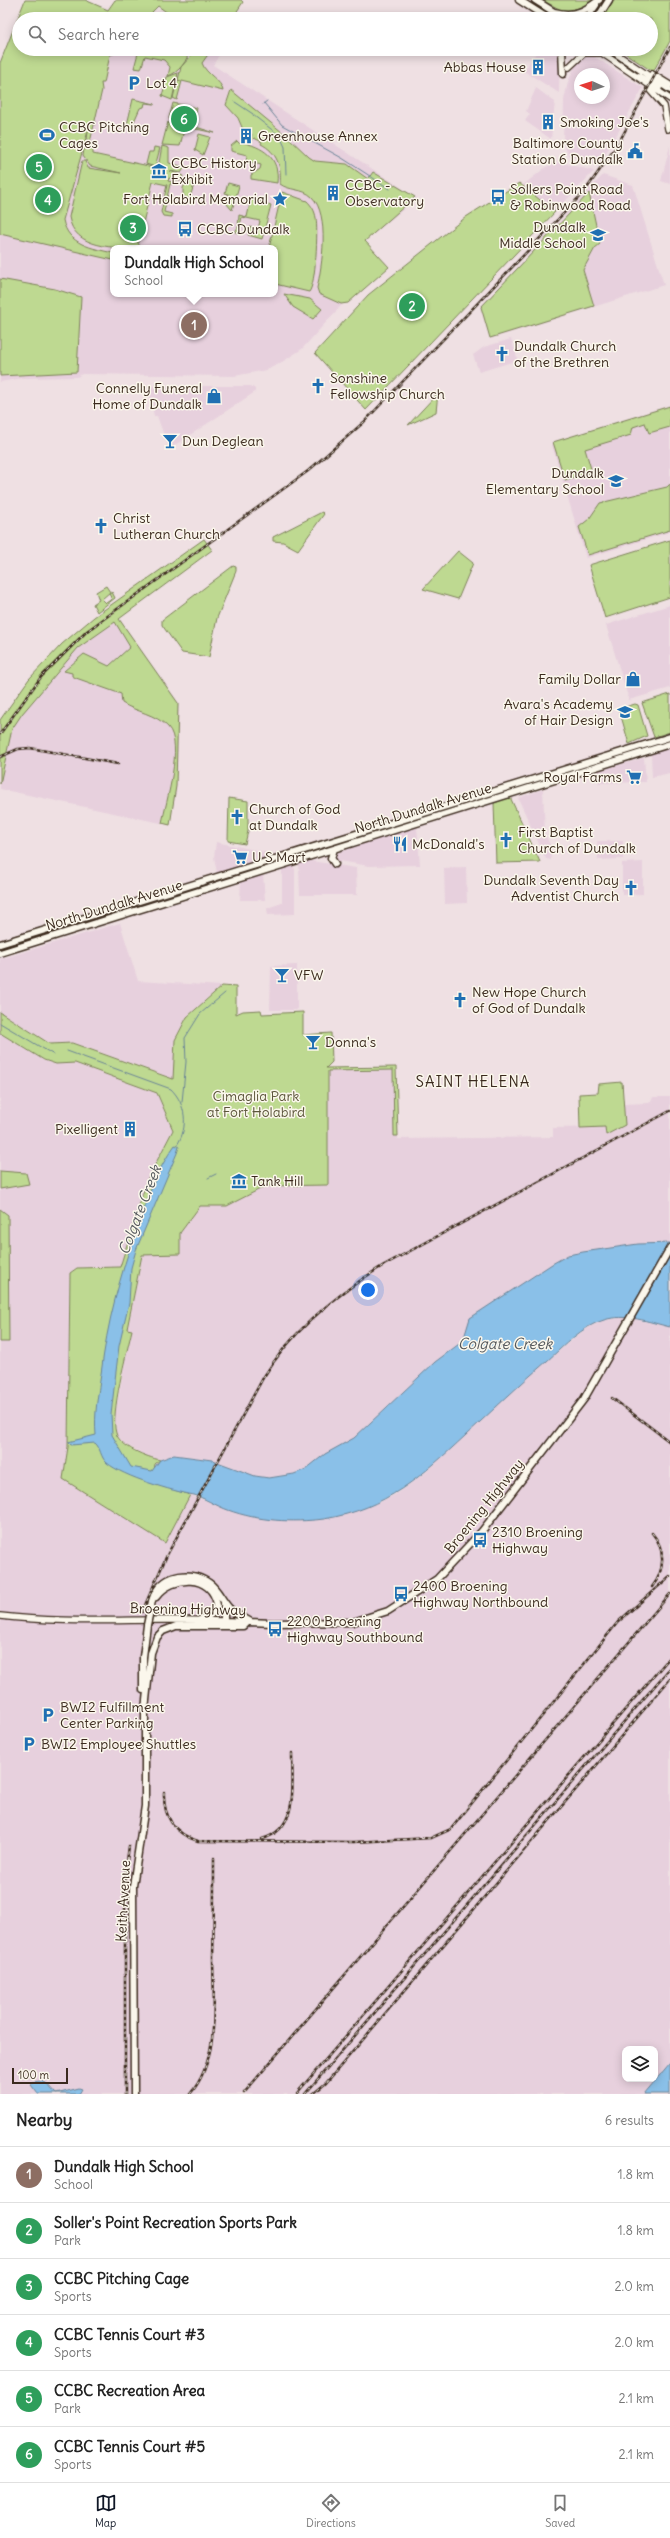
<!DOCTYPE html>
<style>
body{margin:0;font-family:Delius,sans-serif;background:#f6f6f6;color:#222}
.controls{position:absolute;right:12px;bottom:12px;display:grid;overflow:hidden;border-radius:8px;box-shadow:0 2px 10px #0003}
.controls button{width:36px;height:36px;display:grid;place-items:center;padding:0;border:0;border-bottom:1px solid #e0e0e0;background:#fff;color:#222;font:20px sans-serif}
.compass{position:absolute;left:574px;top:68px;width:36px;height:36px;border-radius:50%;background:#fff;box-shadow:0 2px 10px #0003;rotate:273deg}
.scale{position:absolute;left:12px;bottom:10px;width:56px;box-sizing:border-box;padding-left:4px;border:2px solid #3b2a1e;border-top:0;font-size:11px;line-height:14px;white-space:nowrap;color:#3b2a1e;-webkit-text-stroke:3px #fbf7ec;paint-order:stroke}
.you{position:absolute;left:368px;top:1290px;width:14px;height:14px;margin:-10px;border:3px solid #fff;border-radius:50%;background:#1a73e8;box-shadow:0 0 0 6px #1a73e833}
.badge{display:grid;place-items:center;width:26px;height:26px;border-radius:50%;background:#111827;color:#fff;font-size:13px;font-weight:700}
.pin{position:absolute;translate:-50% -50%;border:2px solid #fff;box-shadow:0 1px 4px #0006}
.popup{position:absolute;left:110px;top:245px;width:168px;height:52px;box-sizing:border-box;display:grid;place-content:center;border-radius:8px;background:#fff;filter:drop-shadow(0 1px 3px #0005);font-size:13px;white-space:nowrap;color:#767676}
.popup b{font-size:15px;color:#222}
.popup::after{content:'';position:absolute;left:50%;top:100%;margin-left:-8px;border:8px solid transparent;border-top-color:#fff}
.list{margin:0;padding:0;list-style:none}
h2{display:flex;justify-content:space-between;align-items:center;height:52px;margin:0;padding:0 16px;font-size:17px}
h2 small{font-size:13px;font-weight:400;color:#767676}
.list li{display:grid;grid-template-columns:26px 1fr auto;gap:12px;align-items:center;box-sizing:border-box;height:56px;padding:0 16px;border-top:1px solid #e0e0e0}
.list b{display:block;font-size:15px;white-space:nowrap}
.list p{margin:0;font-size:13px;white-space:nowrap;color:#767676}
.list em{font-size:13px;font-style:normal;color:#767676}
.icon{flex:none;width:22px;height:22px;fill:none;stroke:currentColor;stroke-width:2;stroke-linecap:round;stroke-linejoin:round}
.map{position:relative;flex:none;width:670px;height:2094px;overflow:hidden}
.search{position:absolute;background:#fff;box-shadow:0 2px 10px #0003;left:12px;right:12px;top:12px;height:44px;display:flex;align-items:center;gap:10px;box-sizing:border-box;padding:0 14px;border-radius:22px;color:#767676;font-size:15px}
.sheet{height:388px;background:#fff}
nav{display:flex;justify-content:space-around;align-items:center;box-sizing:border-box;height:56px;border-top:1px solid #e0e0e0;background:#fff;font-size:11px;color:#767676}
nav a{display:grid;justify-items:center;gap:2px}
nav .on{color:#111827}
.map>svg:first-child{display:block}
.built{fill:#e7d0dd;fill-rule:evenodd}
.green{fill:#bed991;stroke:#7c8258}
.water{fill:#8ac0e8;stroke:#6a8497}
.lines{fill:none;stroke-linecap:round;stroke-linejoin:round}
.stream{stroke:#6a8497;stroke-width:1}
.secondary-casing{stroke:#3b2a1e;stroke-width:8}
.primary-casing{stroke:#3b2a1e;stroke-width:9}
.secondary{stroke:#fbf7ec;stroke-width:5.5}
.primary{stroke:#fbf7ec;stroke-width:6}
.rail-casing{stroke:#3b2a1e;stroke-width:2.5}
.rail{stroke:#fbf7ec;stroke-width:1;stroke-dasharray:3;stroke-linecap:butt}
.primary-bridge-casing{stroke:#3b2a1e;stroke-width:9;stroke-linecap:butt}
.primary-bridge{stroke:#fbf7ec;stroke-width:6}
.labels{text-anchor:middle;stroke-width:3;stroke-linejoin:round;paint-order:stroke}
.poi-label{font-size:14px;fill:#3b2a1e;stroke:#fbf7ec;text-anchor:start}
.street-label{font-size:14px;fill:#3b2a1e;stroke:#fbf7ec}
.park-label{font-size:14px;fill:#5c563b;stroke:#fbf7ec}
.neighbourhood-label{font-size:15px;letter-spacing:1px;fill:#3b2a1e;stroke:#fbf7ec}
.water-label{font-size:15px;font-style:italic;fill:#53575b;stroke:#fbf7ec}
</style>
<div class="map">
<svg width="670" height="2094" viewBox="0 0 670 2094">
<rect width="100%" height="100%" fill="#efe0e3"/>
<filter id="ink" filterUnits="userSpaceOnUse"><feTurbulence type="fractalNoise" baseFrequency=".025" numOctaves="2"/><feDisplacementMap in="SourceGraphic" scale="8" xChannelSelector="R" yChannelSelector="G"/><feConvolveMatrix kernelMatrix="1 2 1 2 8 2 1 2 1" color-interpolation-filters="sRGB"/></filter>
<g filter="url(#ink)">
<path class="built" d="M19,49H223L213,65L417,198L365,241L387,264L348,298L302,349L279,364L266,370L234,376L82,374L77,377L23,378L0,382V84ZM113,248H275V294H113Z
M536,49H560L559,93L524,71L538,50Z
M590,54L643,88L599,166L568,155L563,142L564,100L568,82L578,59ZM580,74H604V98H580Z
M536,88L555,102L551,139L525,121L530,114L526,111Z
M670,146V184L661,181Z
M559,162L594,171L555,212L522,186L546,167Z
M603,175L633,185L664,285L490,339L480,307Z
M511,339L518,360L479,372L473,355L484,347Z
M148,386H251L255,389V392L169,449L157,416H154Z
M670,405V532L586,558L551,442Z
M670,605V688L629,700L606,625Z
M117,615L179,703L177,787L170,825L0,789V743L20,712L66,656Z
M670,748V773L652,777L651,754Z
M644,758L646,782L599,783L598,771Z
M543,789L545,834L550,845L551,860L546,859L518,798Z
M417,827L420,865L369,866L334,860V854L336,853Z
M597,841H623V859L598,860Z
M216,842L265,852L267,857L217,873L214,857Z
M305,860L356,868L357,895H300L299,867L300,863Z
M643,862V894L622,895V863Z
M293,866L295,869V914L268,915L267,908L282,903V869Z
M466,867L467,903L445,904L444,868Z
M263,874L265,900H240L241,881Z
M120,923L138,981L222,986L187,1017L175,1040L174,1079L72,1043L50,1044L0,1012V959Z
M297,965V1010H270L271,966Z
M0,1033L44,1060L75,1063L157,1093L173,1130L147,1180L120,1267L77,1268L70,1273L68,1447L63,1478L165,1543L190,1495L249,1516L290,1521L324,1519L378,1503L396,1494L426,1472L534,1372L584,1330L603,1320L626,1317L670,1327V2063L644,2094H0ZM625,2049H655V2079H625Z
M396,1067L398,1139L553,1137V1128L606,1127V1135L624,1108L623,1104L648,1103L651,1102L653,1097H670V1243L638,1244L612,1249L504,1298L478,1313L463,1341L435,1362L354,1438L306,1469L294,1474L269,1478L254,1476L212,1460L174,1455L159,1460L150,1458L123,1443L116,1434L115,1414L131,1330L127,1329L142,1255L180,1233L200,1206H227L266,1186L328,1185L325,1068Z"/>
<path class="green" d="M25,0H85L108,10L115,0H241L243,2L232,19H176L158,6L152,12L157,19H19V49H118L116,53L110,55L104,83H101L102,90L91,138L90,141L87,140L88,131L63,220C68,245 92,248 113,253V260L0,234V63Z
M542,0H593L587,8L567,13Z
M613,0H670V41L653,72L619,49H651V19H601Z
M122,49H189C189,60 178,73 168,76L170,67L164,60L145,56L141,69L134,68L138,53Z
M191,49H212L202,63C206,75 222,80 223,91L182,81L177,100L173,98L177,81H181L178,80L181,67L190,57Z
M178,73L172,100L162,96L167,77Z
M231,90L288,137L309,157L315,161L347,164L368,179L373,172L415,197L365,241L389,267L348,303L341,304L319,294L317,288C322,266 330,215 312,197C303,188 289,191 280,184C282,167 277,152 261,144L262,142L254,138L251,141L252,134L244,132L238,118L226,105Z
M133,99L155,104L145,103L144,107L140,108L132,126L127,125Z
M173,103L197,108L193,126L215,133L172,124L169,118Z
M168,122L171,127L184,130L180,146L162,145Z
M199,134L210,137L203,155L195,150Z
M237,141L240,144L241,142C263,147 280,157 277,183L251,179V175L260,169L261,165L246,161L247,155L231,151V146Z
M162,146L169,148V163L185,167L181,173L170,171L183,176L180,181L169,178L168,181L181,184H170L164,212L172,214V217L163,216L161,212L167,185L153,182L138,243L141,248C115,248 74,249 69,217L82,161H85L88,168L121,173L90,166L83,156L84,149H93V154L158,168Z
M154,147L160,148L155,167L146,164L149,152H153Z
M188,179H196L189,200L183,195V188Z
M228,183L239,186L232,210L226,203L230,195L225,193Z
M519,183L555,212L366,410L315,353L368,295L466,217Z
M282,192L307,201C312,206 315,211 316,218C318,230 316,284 309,292L275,284V248H269Z
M589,193L600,244L595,248L583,270L594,306L490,338L481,307Z
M251,199L271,205L262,239L248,235L250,227L258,229L260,221L242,217L238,233L235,232L238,227L239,215L247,217Z
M0,279L55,289L81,297L77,372L0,376Z
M284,294L310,299L322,309L313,319L293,307Z
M438,393L436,412L408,425Z
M670,406V427L649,433L645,423L633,427L631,435L585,449L592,472L565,480L553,442Z
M670,484V530L588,555L579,527L589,519L600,503L667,487Z
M322,512L324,514L298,550L283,542L273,541V537Z
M204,539L212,550L119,619L178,703L176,786L170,825L162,823C166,802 184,744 168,727C156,714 136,712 122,703L121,694L76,678L72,676V673L64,671L84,654L109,666L130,647L115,622L78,648L22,714L12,729L0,784V720L29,679L62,644L94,617Z
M670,540V597L605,618L589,565Z
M458,551L473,563L458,599L423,589Z
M233,566L236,567V571L217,618L209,657L182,653L162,625V620Z
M106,586L110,592L102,599L106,603L112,599L109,594L112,592L115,598L97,612L93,604L99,600L96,592Z
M670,694V732L654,737L642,703Z
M635,704L638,705L647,736L629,744L619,709Z
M510,797L540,862L496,863L494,803Z
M229,798L248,801V831L245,844L228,841Z
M222,986L236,987V1014L243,1011L261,1010L262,1014L303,1012V1035L331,1033L332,1062L326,1068L396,1067L398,1136H394L393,1070L328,1071V1185L266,1186L227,1206H200L180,1233V1254L142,1255L127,1329L132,1330C127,1352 110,1414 116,1433C120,1447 147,1457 160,1460L155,1464L152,1483L190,1495L165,1543L63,1479L68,1447L70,1273L77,1268L120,1267L147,1180L173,1130L157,1093L75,1063L56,1064L44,1060L0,1033V1012L50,1044L72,1043L173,1079L175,1040L187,1017Z
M622,1082L625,1125L606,1135L605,1127L580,1128L579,1094L598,1093L599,1084Z
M0,1171L26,1173L29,1184L0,1189Z
M0,1209L8,1215L9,1342H0Z"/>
<path class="water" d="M175,1145L179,1147L177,1153L136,1250L131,1268L129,1303L119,1346L111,1414L112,1435L131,1467L152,1471L160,1460L174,1455L212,1460L255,1476L269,1478L294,1474L306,1469L325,1454L354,1438L435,1362L463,1341L470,1318L552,1264L568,1255L583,1252L638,1244L670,1243V1327C649,1322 626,1313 604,1320C582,1326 564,1346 547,1361C519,1385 493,1410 466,1435C422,1476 386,1509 324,1519C292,1523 258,1521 228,1510C219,1507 200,1496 194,1495C172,1491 124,1477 107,1463C100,1457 101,1448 95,1443L71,1445L68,1442L96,1435C94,1414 98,1395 101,1374C107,1323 120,1276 137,1227C147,1199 157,1169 175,1145Z
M670,2063V2094H644Z
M41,2081L46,2083L56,2094L79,2088L82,2089L79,2094H38L31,2085L32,2082Z"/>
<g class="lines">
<path class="stream" d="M235,102L253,114
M264,103L282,125L342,158L390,189
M263,104L267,101
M253,115L280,136L285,147L286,174
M0,1023L54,1055
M67,1051L171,1089C186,1104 189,1127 177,1145
M182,1102L186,1062L185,1038L200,1014L225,993
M208,1178L216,1174"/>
<g class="secondary-casing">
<path id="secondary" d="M596,49L670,99
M609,49L670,90
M569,67L584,53H601
M652,74L670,85
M639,76L659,88
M649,89L664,106L668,129
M0,1616C74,1625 149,1617 224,1621"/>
</g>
<g class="primary-casing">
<path id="primary" d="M519,0L549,19
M535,0L565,19
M554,12C573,17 584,12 599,0
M586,19L596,5
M597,19L609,0
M562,49L563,74
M334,849L331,858L335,864
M0,944L670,737
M0,953L670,744
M156,1597C172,1575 212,1573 217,1605L213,1613L200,1620
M224,1603V1621L273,1623L353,1622L388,1611L437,1579L482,1531L584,1399L670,1248
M151,1606C155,1577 186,1567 209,1583C218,1589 222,1601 230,1609C236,1615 245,1618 251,1622
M143,1690V1657L147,1625
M134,2094L133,1886L145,1806V1710L151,1653L157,1637L163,1631L176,1626H243L246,1623"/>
</g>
<use href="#secondary" class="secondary"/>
<use href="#primary" class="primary"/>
<g class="rail-casing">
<path id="rail" d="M0,734L41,677L87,631L308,471L364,422L585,191L618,144L670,47
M0,757L18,749L30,748L118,764
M612,1398L670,1442
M652,1533C666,1549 665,1571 652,1587
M142,1612L167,1555L263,1378C292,1330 337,1294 384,1265L670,1111
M164,1792C163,1816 174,1834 198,1841L354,1842L431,1838L451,1829L618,1622L670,1576
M262,1839C300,1829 292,1783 292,1753
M244,2093L670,1594
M297,2093L670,1657
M125,2094V1876L129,1846
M190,2094C221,2058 213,2000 213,1956C214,1923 214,1891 214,1858
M305,2094L670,1668
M313,2094L326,2083L670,1679"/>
</g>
<use href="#rail" class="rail"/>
<g class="primary-bridge-casing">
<path id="primary-bridge" d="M147,1625L151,1606"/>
</g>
<use href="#primary-bridge" class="primary-bridge"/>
</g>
</g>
<defs>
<g id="building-bare" transform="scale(1.2)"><path d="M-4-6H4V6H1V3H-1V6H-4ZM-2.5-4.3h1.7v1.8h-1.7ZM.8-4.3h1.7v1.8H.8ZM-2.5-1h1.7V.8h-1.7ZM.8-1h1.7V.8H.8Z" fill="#1f6fb2" stroke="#fbf7ec" stroke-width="2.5" paint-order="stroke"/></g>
<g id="parking-bare" transform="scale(1.2)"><path d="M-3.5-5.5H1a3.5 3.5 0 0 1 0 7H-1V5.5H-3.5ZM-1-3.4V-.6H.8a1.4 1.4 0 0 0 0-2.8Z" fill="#1f6fb2" stroke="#fbf7ec" stroke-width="2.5" paint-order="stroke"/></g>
<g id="stadium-bare" transform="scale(1.2)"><path d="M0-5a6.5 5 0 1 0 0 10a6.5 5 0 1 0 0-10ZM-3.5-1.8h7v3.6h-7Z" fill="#1f6fb2" stroke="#fbf7ec" stroke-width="2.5" paint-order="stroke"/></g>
<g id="civic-bare" transform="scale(1.2)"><path d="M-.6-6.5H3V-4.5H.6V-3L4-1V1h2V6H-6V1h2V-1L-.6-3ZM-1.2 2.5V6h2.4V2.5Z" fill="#1f6fb2" stroke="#fbf7ec" stroke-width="2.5" paint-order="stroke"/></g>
<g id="museum-bare" transform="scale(1.2)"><path d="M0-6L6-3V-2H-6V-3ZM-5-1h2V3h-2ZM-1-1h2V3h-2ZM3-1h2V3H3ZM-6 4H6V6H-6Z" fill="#1f6fb2" stroke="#fbf7ec" stroke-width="2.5" paint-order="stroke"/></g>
<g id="bus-bare" transform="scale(1.2)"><path d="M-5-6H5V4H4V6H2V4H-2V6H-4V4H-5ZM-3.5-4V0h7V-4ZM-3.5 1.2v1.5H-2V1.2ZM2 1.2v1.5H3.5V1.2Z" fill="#1f6fb2" stroke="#fbf7ec" stroke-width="2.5" paint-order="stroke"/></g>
<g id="sight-bare" transform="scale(1.2)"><path d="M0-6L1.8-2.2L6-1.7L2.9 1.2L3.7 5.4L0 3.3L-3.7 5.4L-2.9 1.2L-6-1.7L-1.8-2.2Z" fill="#1f6fb2" stroke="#fbf7ec" stroke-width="2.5" paint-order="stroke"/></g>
<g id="school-bare" transform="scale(1.2)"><path d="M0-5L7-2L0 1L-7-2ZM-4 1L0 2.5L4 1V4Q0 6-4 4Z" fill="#1f6fb2" stroke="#fbf7ec" stroke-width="2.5" paint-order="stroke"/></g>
<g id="church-bare" transform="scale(1.2)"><path d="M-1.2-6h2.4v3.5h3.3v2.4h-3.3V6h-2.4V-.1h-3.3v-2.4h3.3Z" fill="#1f6fb2" stroke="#fbf7ec" stroke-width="2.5" paint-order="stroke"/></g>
<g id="shop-bare" transform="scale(1.2)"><path d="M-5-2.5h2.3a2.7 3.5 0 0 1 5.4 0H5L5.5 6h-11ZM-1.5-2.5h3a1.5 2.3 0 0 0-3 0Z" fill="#1f6fb2" stroke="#fbf7ec" stroke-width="2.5" paint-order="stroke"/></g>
<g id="bar-bare" transform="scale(1.2)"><path d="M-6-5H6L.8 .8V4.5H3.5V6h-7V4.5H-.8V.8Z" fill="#1f6fb2" stroke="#fbf7ec" stroke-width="2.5" paint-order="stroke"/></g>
<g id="supermarket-bare" transform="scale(1.2)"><path d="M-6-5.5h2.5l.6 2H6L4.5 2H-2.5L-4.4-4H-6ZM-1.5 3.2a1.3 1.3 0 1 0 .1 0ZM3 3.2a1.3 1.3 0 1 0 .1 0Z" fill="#1f6fb2" stroke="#fbf7ec" stroke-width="2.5" paint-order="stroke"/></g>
<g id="restaurant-bare" transform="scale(1.2)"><path d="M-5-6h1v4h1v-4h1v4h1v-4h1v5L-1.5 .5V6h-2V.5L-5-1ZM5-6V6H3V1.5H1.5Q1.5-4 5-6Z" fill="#1f6fb2" stroke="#fbf7ec" stroke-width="2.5" paint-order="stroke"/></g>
</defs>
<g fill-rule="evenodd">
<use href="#building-bare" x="538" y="67"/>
<use href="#parking-bare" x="134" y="83"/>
<use href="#building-bare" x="548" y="122"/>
<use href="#stadium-bare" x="47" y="135"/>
<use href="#building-bare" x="246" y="136"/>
<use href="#civic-bare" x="635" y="151"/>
<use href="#museum-bare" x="159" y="171"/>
<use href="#building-bare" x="333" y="193"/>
<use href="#bus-bare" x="498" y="197"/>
<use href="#sight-bare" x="280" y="199"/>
<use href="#bus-bare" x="185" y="229"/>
<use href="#school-bare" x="598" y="235"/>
<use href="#church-bare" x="502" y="354"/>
<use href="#church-bare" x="318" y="386"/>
<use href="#shop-bare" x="214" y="396"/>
<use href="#bar-bare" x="170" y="441"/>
<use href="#school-bare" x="616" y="481"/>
<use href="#church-bare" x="101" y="526"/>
<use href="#shop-bare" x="633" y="679"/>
<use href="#school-bare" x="625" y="712"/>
<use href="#supermarket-bare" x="634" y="777"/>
<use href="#church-bare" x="237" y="817"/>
<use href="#church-bare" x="506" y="840"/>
<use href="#restaurant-bare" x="400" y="844"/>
<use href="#supermarket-bare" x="240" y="857"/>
<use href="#church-bare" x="631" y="888"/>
<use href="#bar-bare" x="282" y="975"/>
<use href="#church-bare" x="460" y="1000"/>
<use href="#bar-bare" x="313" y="1042"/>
<use href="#building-bare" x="130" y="1129"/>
<use href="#museum-bare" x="239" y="1181"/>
<use href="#bus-bare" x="480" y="1540"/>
<use href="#bus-bare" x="401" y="1594"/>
<use href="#bus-bare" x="275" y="1629"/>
<use href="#parking-bare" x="48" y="1715"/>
<use href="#parking-bare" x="29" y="1744"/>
</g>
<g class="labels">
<g class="poi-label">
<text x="526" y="72" text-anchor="end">Abbas House</text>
<text x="146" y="88">Lot 4</text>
<text x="560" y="127">Smoking Joe's</text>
<text x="59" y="132">CCBC Pitching<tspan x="59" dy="16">Cages</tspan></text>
<text x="258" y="141">Greenhouse Annex</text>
<text x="623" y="148" text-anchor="end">Baltimore County<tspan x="623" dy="16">Station 6 Dundalk</tspan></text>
<text x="171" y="168">CCBC History<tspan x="171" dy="16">Exhibit</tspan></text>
<text x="345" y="190">CCBC -<tspan x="345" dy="16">Observatory</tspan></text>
<text x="510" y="194">Sollers Point Road<tspan x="510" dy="16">&amp; Robinwood Road</tspan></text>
<text x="268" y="204" text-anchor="end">Fort Holabird Memorial</text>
<text x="586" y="232" text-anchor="end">Dundalk<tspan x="586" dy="16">Middle School</tspan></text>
<text x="197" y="234">CCBC Dundalk</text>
<text x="514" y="351">Dundalk Church<tspan x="514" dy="16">of the Brethren</tspan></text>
<text x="330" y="383">Sonshine<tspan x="330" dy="16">Fellowship Church</tspan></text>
<text x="202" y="393" text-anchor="end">Connelly Funeral<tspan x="202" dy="16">Home of Dundalk</tspan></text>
<text x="182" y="446">Dun Deglean</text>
<text x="604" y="478" text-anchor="end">Dundalk<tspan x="604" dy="16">Elementary School</tspan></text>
<text x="113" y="523">Christ<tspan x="113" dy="16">Lutheran Church</tspan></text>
<text x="621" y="684" text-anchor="end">Family Dollar</text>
<text x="613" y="709" text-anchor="end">Avara's Academy<tspan x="613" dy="16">of Hair Design</tspan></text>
<text x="622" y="782" text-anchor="end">Royal Farms</text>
<text x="249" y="814">Church of God<tspan x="249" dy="16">at Dundalk</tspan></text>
<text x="518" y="837">First Baptist<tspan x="518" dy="16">Church of Dundalk</tspan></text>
<text x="412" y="849">McDonald's</text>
<text x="252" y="862">U S Mart</text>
<text x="619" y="885" text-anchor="end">Dundalk Seventh Day<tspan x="619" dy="16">Adventist Church</tspan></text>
<text x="294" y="980">VFW</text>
<text x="472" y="997">New Hope Church<tspan x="472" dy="16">of God of Dundalk</tspan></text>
<text x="325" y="1047">Donna's</text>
<text x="118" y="1134" text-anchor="end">Pixelligent</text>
<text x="251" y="1186">Tank Hill</text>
<text x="492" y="1537">2310 Broening<tspan x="492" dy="16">Highway</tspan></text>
<text x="413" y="1591">2400 Broening<tspan x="413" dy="16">Highway Northbound</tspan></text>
<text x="287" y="1626">2200 Broening<tspan x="287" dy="16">Highway Southbound</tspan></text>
<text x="60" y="1712">BWI2 Fulfillment<tspan x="60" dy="16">Center Parking</tspan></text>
<text x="41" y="1749">BWI2 Employee Shuttles</text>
</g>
<g class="street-label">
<text transform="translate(423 808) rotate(-17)" y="5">North Dundalk Avenue</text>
<text transform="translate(114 905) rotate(-17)" y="5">North Dundalk Avenue</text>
<text transform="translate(484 1506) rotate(-51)" y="5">Broening Highway</text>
<text transform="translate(188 1609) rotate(1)" y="5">Broening Highway</text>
<text transform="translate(123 1901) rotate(-87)" y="5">Keith Avenue</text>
</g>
<g class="park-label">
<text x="256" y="1101">Cimaglia Park<tspan x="256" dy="16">at Fort Holabird</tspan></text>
</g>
<g class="neighbourhood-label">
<text x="473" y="1087">SAINT HELENA</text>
</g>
<g class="water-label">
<text transform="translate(140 1210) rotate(-69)" y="5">Colgate Creek</text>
<text x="505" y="1349">Colgate Creek</text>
</g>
</g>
</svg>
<div class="controls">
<button><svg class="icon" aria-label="layers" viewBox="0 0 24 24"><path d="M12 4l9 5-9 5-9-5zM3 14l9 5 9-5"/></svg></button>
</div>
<svg class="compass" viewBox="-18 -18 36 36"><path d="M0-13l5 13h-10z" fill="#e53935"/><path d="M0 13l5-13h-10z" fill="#767676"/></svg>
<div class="scale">100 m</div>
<div class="you"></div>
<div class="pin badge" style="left:194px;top:325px;background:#8d6e63">1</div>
<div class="popup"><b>Dundalk High School</b>School</div>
<div class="pin badge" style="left:412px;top:306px;background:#2e9e5b">2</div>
<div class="pin badge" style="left:133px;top:228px;background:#2e9e5b">3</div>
<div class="pin badge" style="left:48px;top:200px;background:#2e9e5b">4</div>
<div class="pin badge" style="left:39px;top:167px;background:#2e9e5b">5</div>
<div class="pin badge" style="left:184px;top:119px;background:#2e9e5b">6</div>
<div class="search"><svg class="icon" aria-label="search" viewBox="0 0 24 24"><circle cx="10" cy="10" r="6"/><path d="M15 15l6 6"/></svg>Search here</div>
</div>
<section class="sheet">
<h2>Nearby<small>6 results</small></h2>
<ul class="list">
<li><span class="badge" style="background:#8d6e63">1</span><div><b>Dundalk High School</b><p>School</p></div><em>1.8 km</em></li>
<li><span class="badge" style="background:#2e9e5b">2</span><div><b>Soller's Point Recreation Sports Park</b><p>Park</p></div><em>1.8 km</em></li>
<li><span class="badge" style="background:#2e9e5b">3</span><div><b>CCBC Pitching Cage</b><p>Sports</p></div><em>2.0 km</em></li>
<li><span class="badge" style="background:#2e9e5b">4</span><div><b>CCBC Tennis Court #3</b><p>Sports</p></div><em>2.0 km</em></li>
<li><span class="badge" style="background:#2e9e5b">5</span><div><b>CCBC Recreation Area</b><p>Park</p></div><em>2.1 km</em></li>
<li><span class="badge" style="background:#2e9e5b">6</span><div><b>CCBC Tennis Court #5</b><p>Sports</p></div><em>2.1 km</em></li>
</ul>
</section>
<nav>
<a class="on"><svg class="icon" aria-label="map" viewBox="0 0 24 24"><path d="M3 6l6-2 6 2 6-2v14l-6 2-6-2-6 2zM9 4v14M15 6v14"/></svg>Map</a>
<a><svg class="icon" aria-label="directions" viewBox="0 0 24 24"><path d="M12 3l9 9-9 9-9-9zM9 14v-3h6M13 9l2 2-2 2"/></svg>Directions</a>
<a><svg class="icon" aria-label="saved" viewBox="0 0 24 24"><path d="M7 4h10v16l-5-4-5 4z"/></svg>Saved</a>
</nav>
